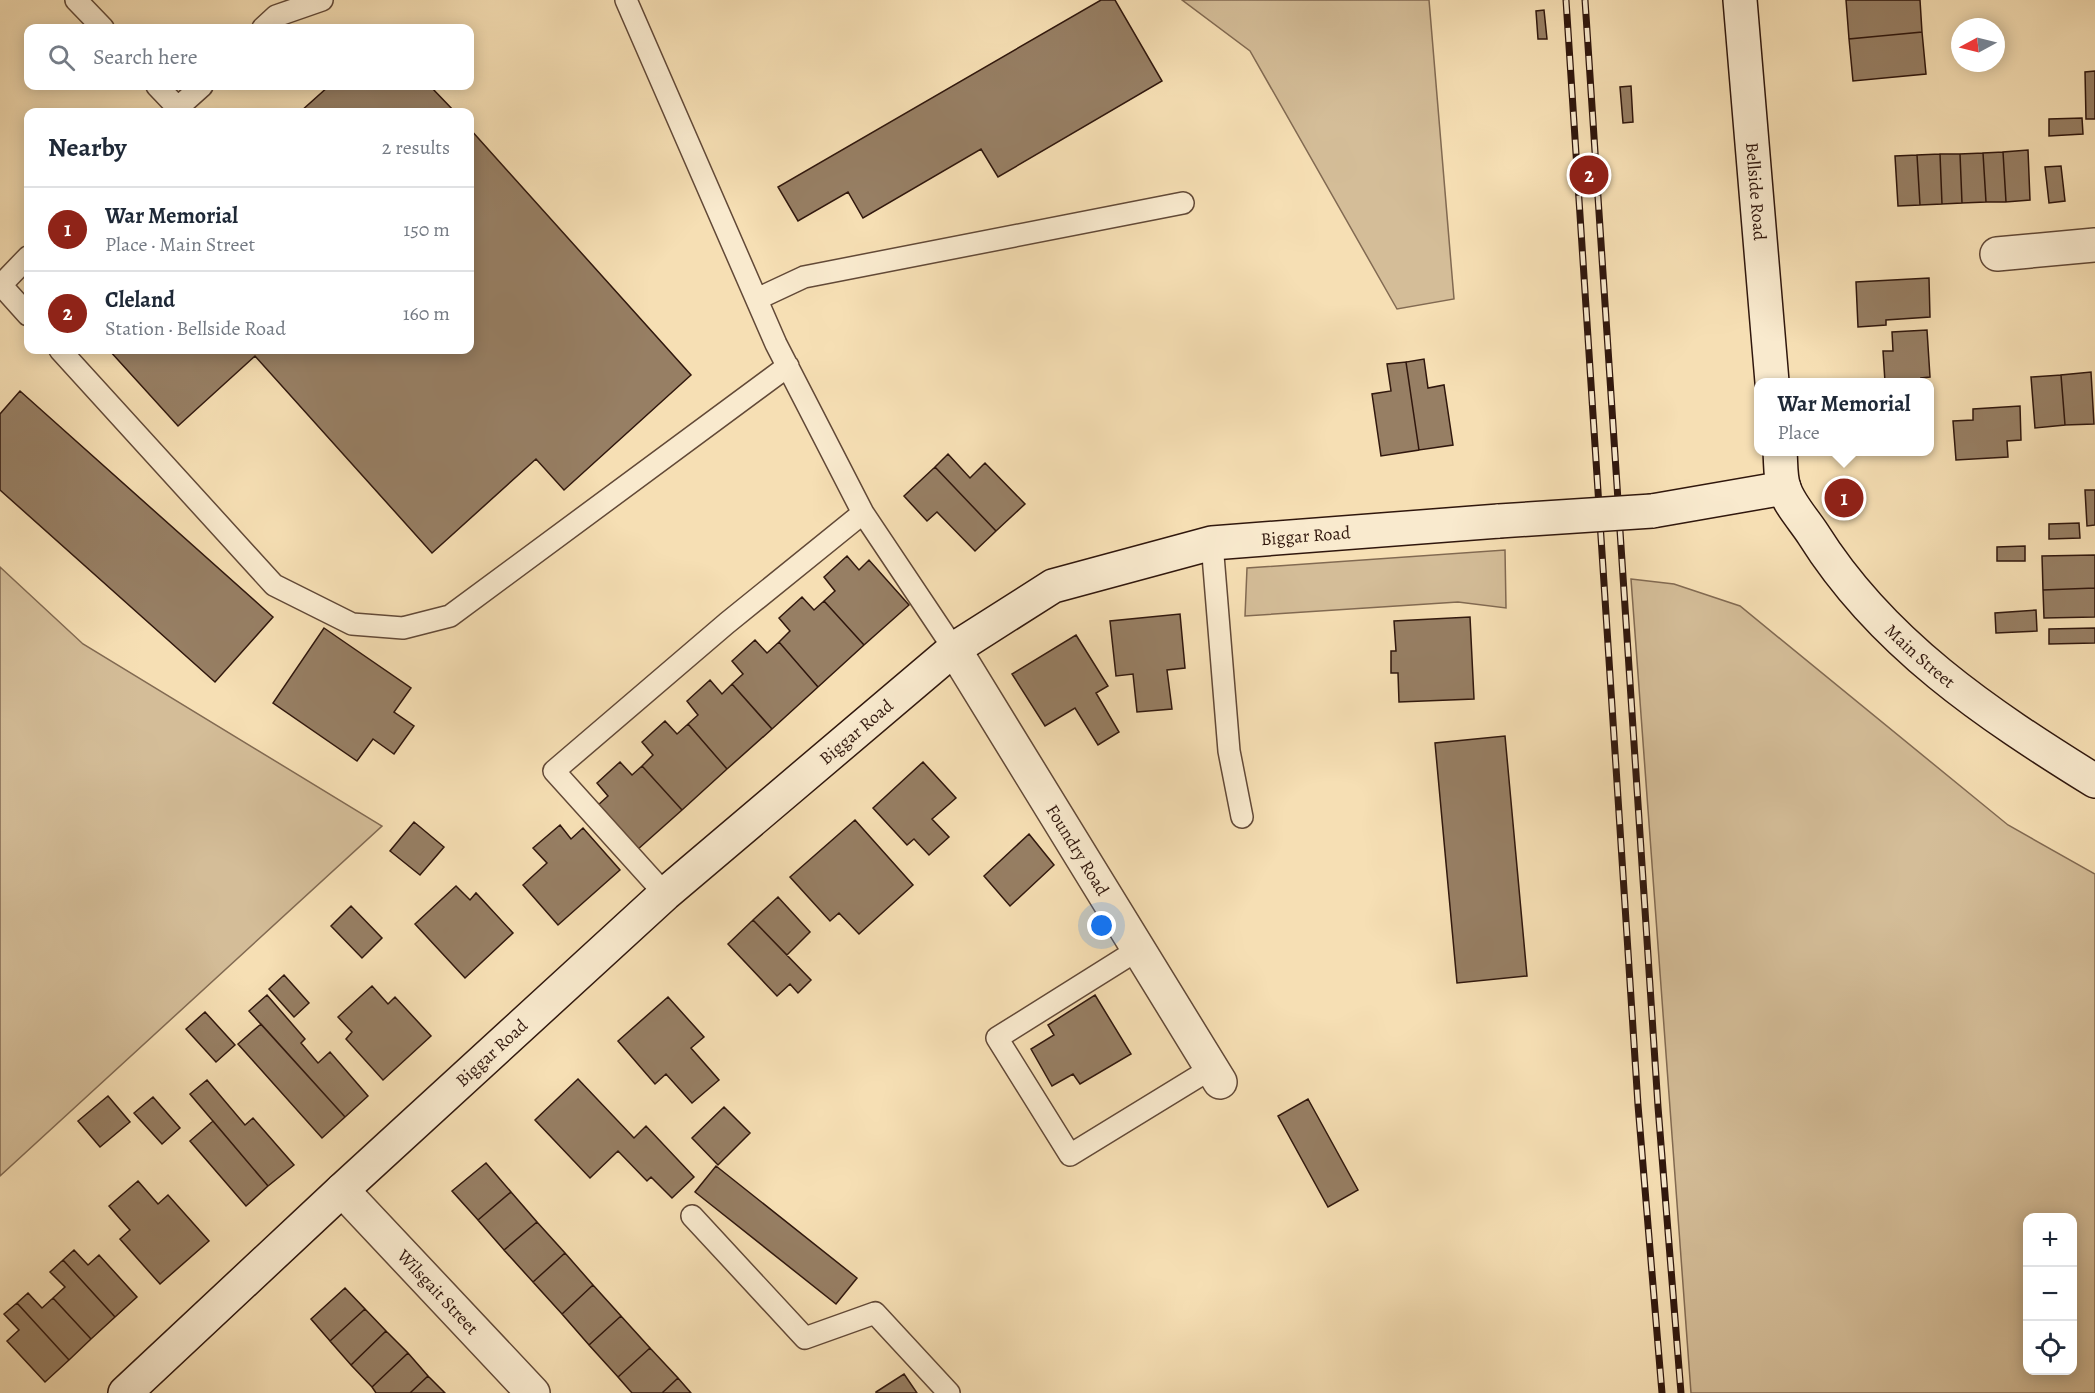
<!DOCTYPE html>
<meta charset="utf-8">
<style>
body{margin:0;font-family:Alegreya,serif;background:#f2f2f3;color:#1f2937}
.controls{position:absolute;right:18px;bottom:18px;display:grid;overflow:hidden;border-radius:12px;box-shadow:0 3px 15px #0003}
.controls button{width:54px;height:54px;display:grid;place-items:center;padding:0;border:0;border-bottom:2px solid #e0e1e3;background:#fff;color:#1f2937;font:30px sans-serif}
.compass{position:absolute;left:1951px;top:18px;width:54px;height:54px;border-radius:50%;background:#fff;box-shadow:0 3px 15px #0003;rotate:263deg}
.you{position:absolute;left:1102px;top:926px;width:21px;height:21px;margin:-15px;border:4px solid #fff;border-radius:50%;background:#1a73e8;box-shadow:0 0 0 9px #1a73e833}
.badge{display:grid;place-items:center;width:39px;height:39px;border-radius:50%;background:#8f2418;color:#fff;font-size:20px;font-weight:700}
.pin{position:absolute;translate:-50% -50%;border:3px solid #fff;box-shadow:0 2px 6px #0006}
.popup{position:absolute;left:1754px;top:378px;width:180px;height:78px;box-sizing:border-box;display:grid;place-content:center;border-radius:12px;background:#fff;filter:drop-shadow(0 2px 4px #0005);font-size:20px;white-space:nowrap;color:#747a83}
.popup b{font-size:22px;color:#1f2937}
.popup::after{content:'';position:absolute;left:50%;top:100%;margin-left:-12px;border:12px solid transparent;border-top-color:#fff}
.list{margin:0;padding:0;list-style:none}
h2{display:flex;justify-content:space-between;align-items:center;height:78px;margin:0;padding:0 24px;font-size:26px}
h2 small{font-size:20px;font-weight:400;color:#747a83}
.list li{display:grid;grid-template-columns:39px 1fr auto;gap:18px;align-items:center;box-sizing:border-box;height:84px;padding:0 24px;border-top:2px solid #e0e1e3}
.list b{display:block;font-size:22px;white-space:nowrap}
.list p{margin:0;font-size:20px;white-space:nowrap;color:#747a83}
.list em{font-size:20px;font-style:normal;color:#747a83}
.icon{flex:none;width:33px;height:33px;fill:none;stroke:currentColor;stroke-width:2;stroke-linecap:round;stroke-linejoin:round}
.map{position:relative;flex:none;width:2095px;height:1393px;overflow:hidden}
.search{position:absolute;background:#fff;box-shadow:0 3px 15px #0003;left:24px;top:24px;width:450px;height:66px;display:flex;align-items:center;gap:15px;box-sizing:border-box;padding:0 21px;border-radius:12px;color:#747a83;font-size:22px}
.panel{position:absolute;background:#fff;box-shadow:0 3px 15px #0003;left:24px;top:108px;width:450px;height:246px;border-radius:12px}
.map>svg:first-child{display:block}
.green{fill:#d4bd98;stroke:#826a52;stroke-width:1.5;fill-rule:evenodd}
.building{fill:#977f64;stroke:#30170d;stroke-width:1.5}
.lines{fill:none;stroke-linecap:round;stroke-linejoin:round}
.lane-casing{stroke:#624937;stroke-width:24}
.street-casing{stroke:#624937;stroke-width:36}
.secondary-casing{stroke:#30170d;stroke-width:36}
.lane{stroke:#f9eace;stroke-width:21}
.street{stroke:#f9eace;stroke-width:33}
.secondary{stroke:#f9eace;stroke-width:33}
.rail-casing{stroke:#30170d;stroke-width:7}
.rail{stroke:#f9eace;stroke-width:4.5;stroke-dasharray:14;stroke-linecap:butt}
.secondary-bridge-casing{stroke:#30170d;stroke-width:36;stroke-linecap:butt}
.secondary-bridge{stroke:#f9eace;stroke-width:33}
.labels{text-anchor:middle;stroke-width:5;stroke-linejoin:round;paint-order:stroke}
.street-label{font-size:18px;fill:#30170d;stroke:#f9eace}
</style>
<div class="map">
<svg width="2095" height="1393" viewBox="0 0 2095 1393">
<rect width="100%" height="100%" fill="#f6dfb4"/>
<filter id="stains"><feTurbulence type="fractalNoise" baseFrequency=".00333" numOctaves="4"/><feColorMatrix values="0 0 0 0 .2 0 0 0 0 .09 0 0 0 0 .02 0 0 0 .5 -.17"/></filter>
<radialGradient id="worn" r=".72"><stop offset=".6" stop-color="#630" stop-opacity="0"/><stop offset="1" stop-color="#630" stop-opacity=".3"/></radialGradient>
<path class="green" d="M1182,0H1429L1454,299L1397,309L1250,51Z
M1505,550L1506,608L1458,602L1245,616L1247,568Z
M0,567L83,644L382,826L0,1176Z
M1631,579L1674,584L1740,606L2008,825L2095,874V1393H1691ZM2028,1218H2072V1370H2028Z"/>
<path class="building" d="M1101,0H1115L1162,81L998,177L981,149L863,218L848,192L798,221L778,187Z
M1846,0H1920L1922,32L1849,39Z
M1544,10L1547,39H1538L1536,11Z
M1922,32L1926,74L1853,81L1849,39Z
M2095,71V119H2086L2085,72Z
M329,86H430L455,112H300Z
M1631,86L1633,122L1623,123L1620,87Z
M2082,118L2083,134L2049,136V119Z
M470,129L691,375L564,490L536,459L432,553L255,356L178,426L109,350H470Z
M2028,150L2030,200L2006,202L2003,152Z
M2003,152L2006,202H1986L1983,153Z
M1983,153L1986,202L1962,203L1960,154Z
M1940,154L1942,204L1920,205L1917,155Z
M1940,154H1960L1962,203L1942,204Z
M1917,155L1920,205L1898,206L1895,156Z
M2061,166L2065,201L2049,203L2045,167Z
M1929,278L1930,317L1886,320V325L1858,327L1856,282Z
M1927,330L1930,377L1921,378L1922,382H1885L1883,351H1893L1892,332Z
M1424,359L1428,388L1444,385L1453,445L1419,450L1406,362Z
M1406,362L1419,450L1381,456L1372,394L1391,391L1387,364Z
M2091,372L2094,424L2065,425L2061,375Z
M2061,375L2065,425L2035,428L2031,377Z
M20,391L273,617L215,682L0,490V414Z
M2020,406L2021,440L2007,441L2008,457L1956,460L1953,421L1973,420V409Z
M948,454L970,478L985,463L1025,504L996,531L935,467Z
M935,467L996,531L975,551L937,512L927,521L904,496Z
M2085,490H2095V525L2087,526Z
M2079,523L2080,538L2049,539V524Z
M2025,546V561H1997V547Z
M2095,555V588L2043,590L2042,556Z
M847,556L859,570L869,560L909,605L864,645L824,601L835,591L824,577Z
M2095,588V617L2044,618L2043,590Z
M802,597L814,610L824,601L864,645L818,687L779,642L790,631L779,618Z
M2036,610L2037,631L1996,633L1995,613Z
M1180,614L1185,668L1167,670L1172,709L1137,712L1133,674L1116,676L1110,621Z
M1470,617L1474,699L1399,702L1398,673H1391V651H1396L1394,621Z
M324,628L411,688L394,712L414,726L394,754L373,739L357,761L273,703Z
M2095,628V643L2049,644V629Z
M1076,635L1108,686L1096,693L1119,732L1098,745L1075,708L1045,726L1012,674Z
M755,640L767,653L779,642L818,687L772,729L732,684L743,674L732,661Z
M710,680L722,694L732,684L772,729L727,769L688,724L698,715L687,701Z
M665,721L677,734L688,724L727,769L682,810L642,766L653,755L642,742Z
M1505,736L1527,976L1457,983L1435,743Z
M620,762L632,775L642,766L682,810L637,850L597,806L608,796L597,783Z
M923,762L956,798L932,819L949,837L929,855L914,839L907,845L873,808Z
M855,820L913,885L859,934L839,913L830,921L790,877Z
M414,822L444,847L420,875L390,851Z
M560,825L571,839L583,828L620,870L558,925L523,885L547,863L533,848Z
M1029,834L1054,865L1010,906L984,876Z
M456,886L470,900L476,893L513,933L465,978L415,924Z
M778,897L810,932L787,955L753,920Z
M351,906L382,938L362,958L331,926Z
M753,920L811,980L798,993L790,984L777,996L728,944Z
M284,975L309,1003L294,1017L269,989Z
M372,986L388,1004L395,997L431,1036L383,1080L346,1039L352,1032L338,1017Z
M267,995L305,1039L301,1043L318,1063L330,1052L368,1096L345,1117L249,1011Z
M1095,995L1131,1054L1080,1084L1073,1074L1052,1086L1031,1049L1054,1035L1048,1025Z
M668,997L704,1037L691,1048L719,1080L692,1103L666,1074L655,1084L618,1041Z
M205,1012L235,1045L216,1062L186,1029Z
M261,1024L345,1117L322,1138L238,1044Z
M578,1079L634,1138L646,1126L694,1177L672,1198L651,1177L647,1181L618,1151L590,1178L535,1120Z
M207,1080L245,1125L253,1118L294,1165L268,1186L190,1094Z
M108,1096L130,1122L100,1147L78,1121Z
M153,1097L180,1128L162,1144L134,1113Z
M1308,1099L1358,1190L1328,1207L1278,1116Z
M724,1107L750,1133L718,1165L692,1138Z
M213,1121L268,1186L246,1206L190,1141Z
M486,1163L511,1192L478,1220L452,1191Z
M716,1166L857,1278L836,1304L695,1192Z
M138,1181L158,1204L168,1195L209,1241L160,1284L120,1239L130,1230L109,1206Z
M511,1192L537,1222L504,1250L478,1220Z
M537,1222L565,1253L533,1282L504,1250Z
M74,1250L88,1265L99,1255L137,1297L115,1317L63,1260Z
M565,1253L593,1285L562,1314L533,1282Z
M63,1260L115,1317L91,1339L53,1298L65,1287L50,1272Z
M593,1285L621,1316L589,1345L562,1314Z
M345,1288L365,1309L330,1341L311,1319Z
M28,1293L42,1308L53,1298L91,1339L69,1360L17,1303Z
M17,1303L69,1360L45,1382L7,1341L19,1330L4,1314Z
M365,1309L386,1331L351,1365L330,1341Z
M621,1316L650,1348L618,1377L589,1345Z
M386,1331L408,1353L372,1387L351,1365Z
M650,1348L678,1378L662,1393H632L618,1377Z
M408,1353L428,1376L410,1393H376L372,1387Z
M904,1374L917,1393H876V1392Z
M428,1376L445,1393H410Z
M678,1378L691,1393H662Z"/>
<g class="lines">
<g class="lane-casing">
<path id="lane" d="M76,0L103,28
M626,0L776,344L863,513L727,623L554,771L665,894
M263,28L276,16L322,0
M157,86L178,108
M173,112L202,86
M28,257L1,285L28,315
M757,299L804,277L1183,203
M60,350L274,585L352,624L403,628L450,616L788,366
M863,513L954,649
M1212,543L1229,751L1242,817
M1139,949L997,1038L1070,1155L1212,1068
M692,1216L805,1338L875,1313L949,1393"/>
</g>
<g class="street-casing">
<g id="street">
<path d="M1997,254L2095,245"/>
<path id="s1" d="M954,649L1220,1082"/>
<path id="s2" d="M342,1190L533,1393"/>
</g>
</g>
<g class="secondary-casing">
<g id="secondary">
<path id="s3" d="M1740,0L1772,382"/>
<path id="s4" d="M1780,452C1781,463 1780,477 1784,488C1789,504 1804,520 1813,534C1882,644 1987,714 2095,781"/>
<path d="M1652,511L1784,488"/>
<path id="s5" d="M125,1393L342,1190L665,894L954,649L1053,586L1212,543L1499,521"/>
</g>
</g>
<use href="#lane" class="lane"/>
<use href="#street" class="street"/>
<use href="#secondary" class="secondary"/>
<g class="rail-casing">
<path id="rail" d="M1566,0L1638,1105L1662,1393
M1585,0L1658,1107L1681,1393"/>
</g>
<use href="#rail" class="rail"/>
<g class="secondary-bridge-casing">
<path id="secondary-bridge" d="M1499,521L1652,511"/>
</g>
<use href="#secondary-bridge" class="secondary-bridge"/>
</g>
<g class="labels">
<g class="street-label">
<text dy="6" stroke="none"><textPath href="#s3" startOffset="192">Bellside Road</textPath></text>
<text dy="6" stroke="none"><textPath href="#s5" startOffset="1490">Biggar Road</textPath></text>
<text dy="6" stroke="none"><textPath href="#s4" startOffset="254">Main Street</textPath></text>
<text dy="6" stroke="none"><textPath href="#s5" startOffset="986">Biggar Road</textPath></text>
<text dy="6" stroke="none"><textPath href="#s1" startOffset="236">Foundry Road</textPath></text>
<text dy="6" stroke="none"><textPath href="#s5" startOffset="500">Biggar Road</textPath></text>
<text dy="6" stroke="none"><textPath href="#s2" startOffset="140">Wilsgait Street</textPath></text>
</g>
</g>
<rect width="100%" height="100%" filter="url(#stains)"/>
<rect width="100%" height="100%" fill="url(#worn)"/>
</svg>
<div class="controls">
<button>+</button>
<button>−</button>
<button><svg class="icon" aria-label="locate" viewBox="0 0 24 24"><circle cx="12" cy="12" r="6"/><path d="M12 2v4M12 18v4M2 12h4M18 12h4"/></svg></button>
</div>
<svg class="compass" viewBox="-18 -18 36 36"><path d="M0-13l5 13h-10z" fill="#e53935"/><path d="M0 13l5-13h-10z" fill="#747a83"/></svg>
<div class="you"></div>
<div class="pin badge" style="left:1844px;top:498px">1</div>
<div class="popup"><b>War Memorial</b>Place</div>
<div class="pin badge" style="left:1589px;top:175px">2</div>
<div class="search"><svg class="icon" aria-label="search" viewBox="0 0 24 24"><circle cx="10" cy="10" r="6"/><path d="M15 15l6 6"/></svg>Search here</div>
<section class="panel">
<h2>Nearby<small>2 results</small></h2>
<ul class="list">
<li><span class="badge">1</span><div><b>War Memorial</b><p>Place · Main Street</p></div><em>150 m</em></li>
<li><span class="badge">2</span><div><b>Cleland</b><p>Station · Bellside Road</p></div><em>160 m</em></li>
</ul>
</section>
</div>
